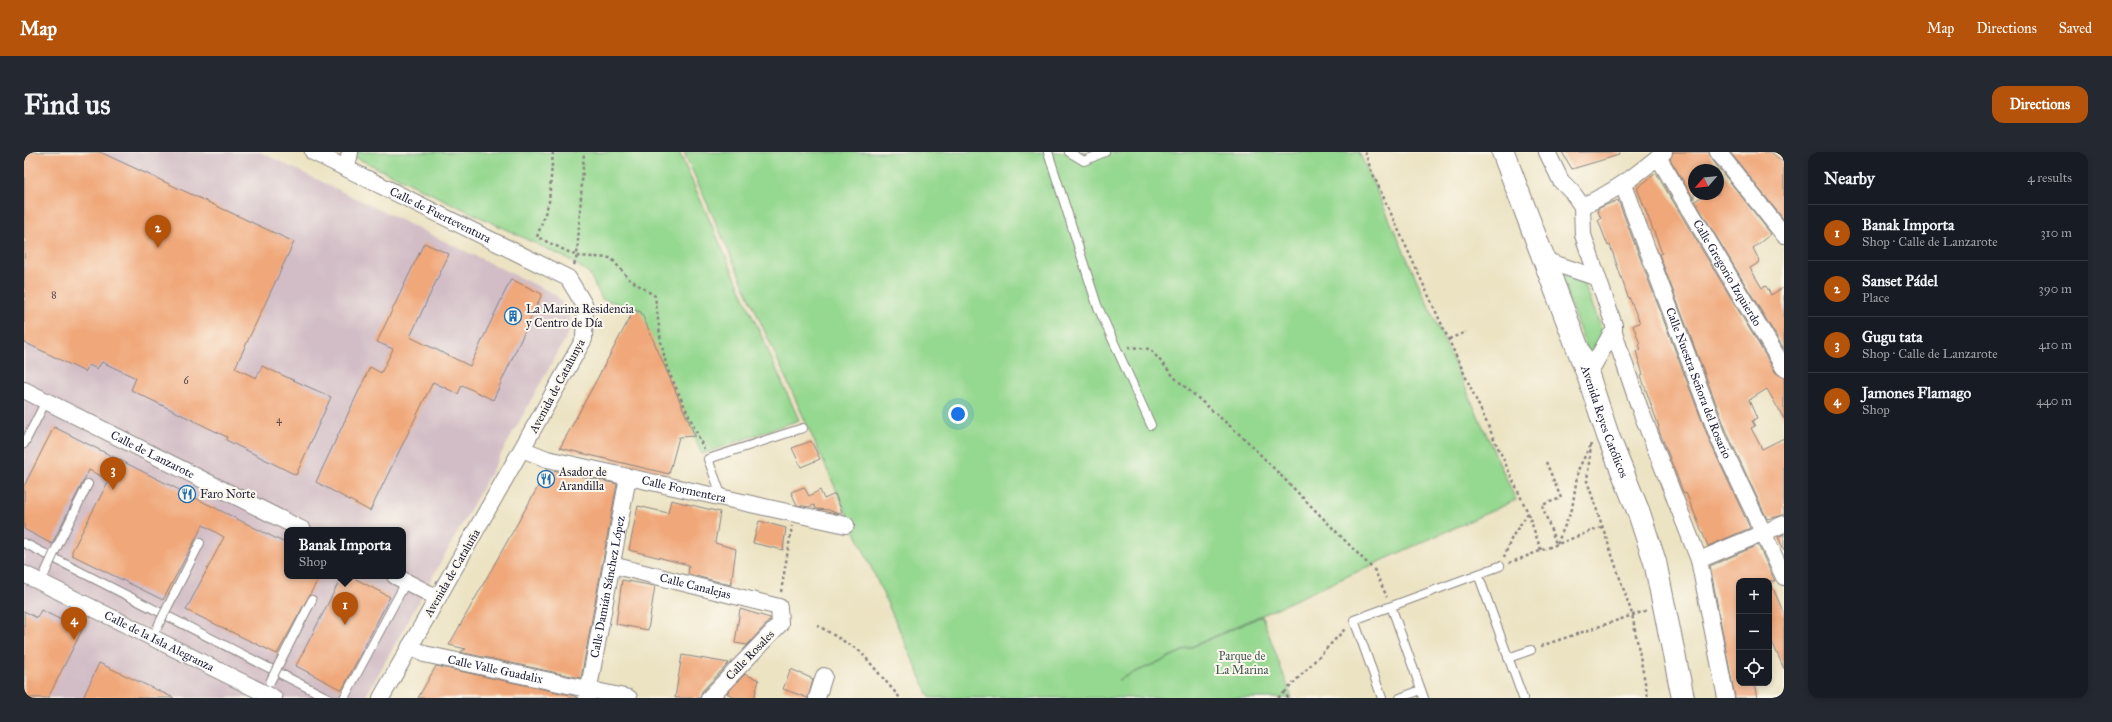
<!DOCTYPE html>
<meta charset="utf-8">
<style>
body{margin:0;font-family:"IM FELL Great Primer",serif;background:#242831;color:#f1f3f6}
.controls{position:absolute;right:12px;bottom:12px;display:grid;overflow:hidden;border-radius:8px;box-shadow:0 2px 6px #0003}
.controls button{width:36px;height:36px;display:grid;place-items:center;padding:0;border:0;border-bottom:1px solid #363941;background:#171b24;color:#f1f3f6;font:20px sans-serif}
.compass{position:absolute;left:1664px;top:12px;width:36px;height:36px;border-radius:50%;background:#171b24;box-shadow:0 2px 6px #0003;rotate:242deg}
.you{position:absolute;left:934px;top:262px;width:14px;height:14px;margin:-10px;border:3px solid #fff;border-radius:50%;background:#1a73e8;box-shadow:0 0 0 6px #1a73e833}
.badge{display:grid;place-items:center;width:26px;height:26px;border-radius:50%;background:#b45309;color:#fff;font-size:13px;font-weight:700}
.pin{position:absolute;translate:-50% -33px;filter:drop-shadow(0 1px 2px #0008)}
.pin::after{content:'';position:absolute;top:21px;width:14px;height:12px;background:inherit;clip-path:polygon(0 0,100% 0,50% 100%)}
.popup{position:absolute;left:260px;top:375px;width:122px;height:52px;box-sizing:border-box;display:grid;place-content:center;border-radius:8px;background:#171b24;filter:drop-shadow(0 1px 3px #0005);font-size:13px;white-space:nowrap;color:#9ea1a6}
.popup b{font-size:15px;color:#f1f3f6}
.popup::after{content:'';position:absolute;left:50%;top:100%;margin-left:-8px;border:8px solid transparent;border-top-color:#171b24}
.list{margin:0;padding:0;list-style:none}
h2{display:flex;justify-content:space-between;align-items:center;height:52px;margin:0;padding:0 16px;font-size:17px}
h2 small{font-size:13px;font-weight:400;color:#9ea1a6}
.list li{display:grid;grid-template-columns:26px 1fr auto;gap:12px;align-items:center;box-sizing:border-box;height:56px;padding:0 16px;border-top:1px solid #363941}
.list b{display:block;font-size:15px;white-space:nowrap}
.list p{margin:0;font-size:13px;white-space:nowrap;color:#9ea1a6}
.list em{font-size:13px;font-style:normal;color:#9ea1a6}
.icon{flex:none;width:22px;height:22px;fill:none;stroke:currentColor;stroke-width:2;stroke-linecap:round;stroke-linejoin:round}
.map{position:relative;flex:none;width:1760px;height:546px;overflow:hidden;border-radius:12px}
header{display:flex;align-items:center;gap:24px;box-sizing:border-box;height:56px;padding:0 20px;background:#b45309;color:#fff}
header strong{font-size:19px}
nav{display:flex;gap:22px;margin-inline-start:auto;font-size:14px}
.intro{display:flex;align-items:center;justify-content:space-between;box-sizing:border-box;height:96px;padding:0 24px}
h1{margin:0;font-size:28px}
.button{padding:10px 18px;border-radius:12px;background:#b45309;color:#fff;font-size:14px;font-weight:700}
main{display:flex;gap:24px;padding:0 24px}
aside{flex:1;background:#171b24;border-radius:12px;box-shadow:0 2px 6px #0003}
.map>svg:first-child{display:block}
.industrial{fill:#d2bdc6;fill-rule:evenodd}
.green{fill:#95d890;stroke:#5c7d66}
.building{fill:#f0a779}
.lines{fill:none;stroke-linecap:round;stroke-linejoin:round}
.lane-casing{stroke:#87827f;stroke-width:10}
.street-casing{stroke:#87827f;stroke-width:18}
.secondary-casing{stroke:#87827f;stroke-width:24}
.path{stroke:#87827f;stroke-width:2.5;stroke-dasharray:3 3;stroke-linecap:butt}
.lane{stroke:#fff;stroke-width:8}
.street{stroke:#fff;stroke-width:16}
.secondary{stroke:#fff;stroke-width:22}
.lane-bridge-casing{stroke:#87827f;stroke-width:10;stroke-linecap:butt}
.lane-bridge{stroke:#fff;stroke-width:8}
.labels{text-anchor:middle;stroke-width:4;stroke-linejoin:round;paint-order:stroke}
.number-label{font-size:10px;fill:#56434a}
.street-label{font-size:12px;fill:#22223b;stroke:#fbf7ec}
.poi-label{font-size:12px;fill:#22223b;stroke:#fbf7ec;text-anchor:start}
.park-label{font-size:12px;fill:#445954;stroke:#fbf7ec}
</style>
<header>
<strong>Map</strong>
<nav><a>Map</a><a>Directions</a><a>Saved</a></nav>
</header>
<div class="intro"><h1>Find us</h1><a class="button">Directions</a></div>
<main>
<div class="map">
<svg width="1760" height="546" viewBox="0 0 1760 546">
<rect width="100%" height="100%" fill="#fbf7ec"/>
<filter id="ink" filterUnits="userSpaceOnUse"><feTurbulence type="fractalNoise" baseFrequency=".025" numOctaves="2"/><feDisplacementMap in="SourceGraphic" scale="8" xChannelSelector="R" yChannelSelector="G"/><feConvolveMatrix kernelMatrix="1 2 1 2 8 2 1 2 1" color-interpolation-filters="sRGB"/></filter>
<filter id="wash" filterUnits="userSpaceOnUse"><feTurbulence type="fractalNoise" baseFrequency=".012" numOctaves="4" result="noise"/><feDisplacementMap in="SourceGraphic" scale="16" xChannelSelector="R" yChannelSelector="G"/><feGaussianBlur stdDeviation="0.9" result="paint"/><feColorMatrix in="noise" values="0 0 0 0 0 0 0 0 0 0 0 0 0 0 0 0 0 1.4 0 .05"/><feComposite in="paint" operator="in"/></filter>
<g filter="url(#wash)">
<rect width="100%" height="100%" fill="#ece3c3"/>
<path class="industrial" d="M0,0H236L532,143L546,161L545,179L539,191L341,546H0ZM263,378H379V424H263Z"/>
<path class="green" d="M320,0H655L775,268L678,302L613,157L578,147L565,121L546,108Z
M660,0H1335L1492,348L1094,528L1238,464L1268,546H906Z
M1535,120L1560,131L1579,181L1566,207Z"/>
<g id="blocks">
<path class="building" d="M0,0H76L270,90L211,216L232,226L238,214L307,245L272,323L202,288L203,285L107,238L112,226L78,210L73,217L65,213L61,220L0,190Z
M1538,0H1595V3L1548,17Z
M1649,0H1685L1687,6L1747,82L1729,96L1736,110L1726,116L1738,136L1742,134L1747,143L1760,135V197L1671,49L1682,42H1694V18H1670V47L1646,7Z
M1706,0H1747L1760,11V68Z
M1632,21L1752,221L1760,225V267L1743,237L1725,248L1733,267L1728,269L1731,274L1727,276L1738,297L1760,286V363L1743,367L1704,283L1635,102L1638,101L1613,36Z
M1594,48L1686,290L1726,376L1684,394L1662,341L1660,342L1634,276L1635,275L1617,224L1619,223L1612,199L1617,198L1615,192H1616L1609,173L1616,171L1605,145H1604L1586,93L1584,94L1574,68L1577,67L1573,57Z
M400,91L425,102L386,185L446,214L487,127L518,142L469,248L438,233L434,242L409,230L346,359L292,330L346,215L357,221L369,197L353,190Z
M610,158L617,160L671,284L655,285L645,322L536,296Z
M30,275L263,392V424H296L253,502L162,458L200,385L179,373L139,448L48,403V399L85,328L65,318L28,392L0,377V334Z
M787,289L796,307L777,315L768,296Z
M524,317L593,332L557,526L436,500L442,497L425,493Z
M780,335L785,344L796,338L800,347L811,342L818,360L814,362L805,358L792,357L790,353L785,355L773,353L767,340Z
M647,348L696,360L691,391L712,397L707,433L664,422L665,413L605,398L614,354L644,361Z
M735,369L762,376L759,398L729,391Z
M1760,382V398L1754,385Z
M1734,393L1751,429H1746L1760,462V517L1745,483V429H1715V531H1731L1734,546H1711L1686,414Z
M318,424H326L366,445L318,538L272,514Z
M598,428L631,434L624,478L592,472Z
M716,457L746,466V468L723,493L711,491Z
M17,458L58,478L24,546H0V459L13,466Z
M658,503L705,511L678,539L676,546H651Z
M75,511L150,546H59Z
M412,514L551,544L553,546H394Z
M767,517L789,527L784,546L759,537Z
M721,522L735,528L730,546H711L703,541Z"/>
</g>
</g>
<g filter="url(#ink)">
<use href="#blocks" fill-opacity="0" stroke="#87827f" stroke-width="1"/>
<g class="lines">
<g class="lane-casing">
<path id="lane" d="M1024,0L1073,153L1127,273
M1045,0L1060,9L1081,0
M0,292L22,249
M698,345L684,307L779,276
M0,391L304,546
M31,399L64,332
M1454,422L1499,546
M1367,454L1400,546
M143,456L176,391
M1484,506L1507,498
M255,512L288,448
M320,546L382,430
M1358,546L1330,468L1476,414
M1376,546L1397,538"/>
</g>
<g class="street-casing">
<g id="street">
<path id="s1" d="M289,0L544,126L561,154L560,187L357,546"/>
<path d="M1523,0L1537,29L1548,40L1558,54"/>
<path d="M1694,0L1760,83"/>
<path id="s2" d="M1634,5L1760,216"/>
<path d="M323,16L326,0"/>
<path id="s3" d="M1599,33L1695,287L1760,425"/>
<path d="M1558,54L1559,83L1590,173V181L1616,257L1675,408L1702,546"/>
<path d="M1558,54C1589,41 1614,22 1640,0"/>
<path d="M1520,108L1568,124H1573"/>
<path d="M1564,223L1586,184L1590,181"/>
<path id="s4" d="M0,238L279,378"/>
<path id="s5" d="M498,297L523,307L822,373"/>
<path d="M1675,408L1760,372"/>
<path id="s6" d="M588,413L755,455L756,472L685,546"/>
<path id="s7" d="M0,422L250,546"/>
<path d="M371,424L414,446"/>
<path id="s8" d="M386,494L400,502L605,546"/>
<path id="s9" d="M563,546L604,325"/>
<path d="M793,546L800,524"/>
</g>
</g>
<g class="secondary-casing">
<g id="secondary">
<path id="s10" d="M1479,0L1564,223L1584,284L1615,361L1631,410L1659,546"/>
</g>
</g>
<path class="path" d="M529,0L525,50L513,85L553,104L587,106L605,127L631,144L637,190L643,216L680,297
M1341,0L1347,18L1504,361L1488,385L1480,405
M550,113L553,104L560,0
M1425,187L1442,180
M1104,195L1126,197L1152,227L1222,288L1351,419L1363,445
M1567,292L1563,329L1608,462L1624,546
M1522,310L1537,346L1518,353L1532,392
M1504,361L1517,398
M1533,392L1548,357L1554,318L1567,292
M1485,411L1580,374
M757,440L768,374
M793,473L836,499L876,546
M1517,494L1624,458
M1254,546L1261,540
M1264,546L1261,540L1322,476"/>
<use href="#lane" class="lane"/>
<use href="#street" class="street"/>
<use href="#secondary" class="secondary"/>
<g class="lane-bridge-casing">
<path id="lane-bridge" d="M21,421L31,399
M133,476L143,456
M246,530L255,512"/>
</g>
<use href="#lane-bridge" class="lane-bridge"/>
</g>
</g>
<defs>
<g id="building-ring" transform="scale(0.9)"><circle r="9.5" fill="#fbf7ec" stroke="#1f6fb2" stroke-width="1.5"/><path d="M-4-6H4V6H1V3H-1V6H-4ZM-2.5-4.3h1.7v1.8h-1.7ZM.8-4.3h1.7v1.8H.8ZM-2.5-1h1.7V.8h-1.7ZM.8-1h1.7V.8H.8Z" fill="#1f6fb2"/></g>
<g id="restaurant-ring" transform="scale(0.9)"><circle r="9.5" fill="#fbf7ec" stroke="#1f6fb2" stroke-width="1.5"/><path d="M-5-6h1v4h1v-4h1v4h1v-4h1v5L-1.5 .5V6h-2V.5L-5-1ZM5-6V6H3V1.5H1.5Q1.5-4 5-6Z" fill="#1f6fb2"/></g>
</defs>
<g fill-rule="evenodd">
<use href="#building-ring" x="489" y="164"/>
<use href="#restaurant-ring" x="522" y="327"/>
<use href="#restaurant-ring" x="163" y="342"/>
</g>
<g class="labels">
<g class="number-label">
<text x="30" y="146">8</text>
<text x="162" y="232">6</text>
<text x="255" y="271">4</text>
</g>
<g class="street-label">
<text dy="4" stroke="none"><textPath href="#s1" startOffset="142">Calle de Fuerteventura</textPath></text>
<text dy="4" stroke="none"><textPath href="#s2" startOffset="135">Calle Gregorio Izquierdo</textPath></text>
<text dy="4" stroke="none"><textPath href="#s3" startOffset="212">Calle Nuestra Señora del Rosario</textPath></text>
<text transform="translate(533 234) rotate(-62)" y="4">Avenida de Catalunya</text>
<text dy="4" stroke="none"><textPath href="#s10" startOffset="288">Avenida Reyes Católicos</textPath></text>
<text dy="4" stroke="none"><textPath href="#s4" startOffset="144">Calle de Lanzarote</textPath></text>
<text dy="4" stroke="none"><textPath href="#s5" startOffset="167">Calle Formentera</textPath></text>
<text transform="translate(428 421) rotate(-60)" y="4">Avenida de Cataluña</text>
<text dy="4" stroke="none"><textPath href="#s6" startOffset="86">Calle Canalejas</textPath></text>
<text dy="4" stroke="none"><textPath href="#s9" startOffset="113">Calle Damián Sánchez López</textPath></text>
<text dy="4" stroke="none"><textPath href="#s7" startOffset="151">Calle de la Isla Alegranza</textPath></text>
<text transform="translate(726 503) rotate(-46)" y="4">Calle Rosales</text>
<text dy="4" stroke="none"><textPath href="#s8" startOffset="89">Calle Valle Guadalix</textPath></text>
</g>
<g class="poi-label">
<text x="502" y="161">La Marina Residencia<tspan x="502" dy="14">y Centro de Día</tspan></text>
<text x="535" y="324">Asador de<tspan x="535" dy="14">Arandilla</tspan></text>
<text x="176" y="346">Faro Norte</text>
</g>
<g class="park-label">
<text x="1218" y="508">Parque de<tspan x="1218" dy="14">La Marina</tspan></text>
</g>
</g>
</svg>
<div class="controls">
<button>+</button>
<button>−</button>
<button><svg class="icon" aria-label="locate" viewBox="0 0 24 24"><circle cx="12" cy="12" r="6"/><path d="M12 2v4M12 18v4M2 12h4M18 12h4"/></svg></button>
</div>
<svg class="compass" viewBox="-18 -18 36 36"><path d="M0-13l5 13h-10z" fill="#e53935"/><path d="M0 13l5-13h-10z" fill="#9ea1a6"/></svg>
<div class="you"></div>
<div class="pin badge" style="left:321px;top:473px">1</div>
<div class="popup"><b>Banak Importa</b>Shop</div>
<div class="pin badge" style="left:134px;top:96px">2</div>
<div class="pin badge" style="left:89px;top:338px">3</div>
<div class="pin badge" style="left:50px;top:488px">4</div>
</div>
<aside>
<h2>Nearby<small>4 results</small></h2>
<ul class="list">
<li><span class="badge">1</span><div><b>Banak Importa</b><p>Shop · Calle de Lanzarote</p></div><em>310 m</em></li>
<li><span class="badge">2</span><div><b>Sanset Pádel</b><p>Place</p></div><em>390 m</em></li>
<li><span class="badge">3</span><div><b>Gugu tata</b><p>Shop · Calle de Lanzarote</p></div><em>410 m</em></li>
<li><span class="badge">4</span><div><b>Jamones Flamago</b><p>Shop</p></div><em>440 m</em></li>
</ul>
</aside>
</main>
